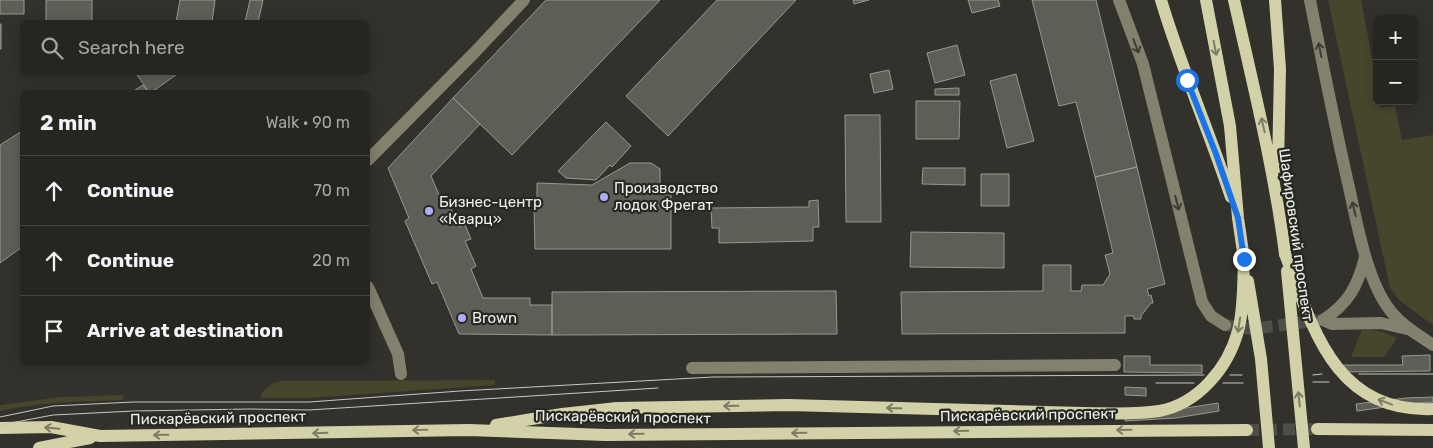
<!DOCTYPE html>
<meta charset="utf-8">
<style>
body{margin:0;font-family:Rubik,sans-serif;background:#2e2d29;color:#f1f3f6}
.controls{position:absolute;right:15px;top:15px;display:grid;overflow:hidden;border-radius:8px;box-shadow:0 2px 12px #0003}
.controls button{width:45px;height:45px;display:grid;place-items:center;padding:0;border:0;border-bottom:1px solid #42423e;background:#262520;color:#f1f3f6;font:25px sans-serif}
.stop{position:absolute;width:15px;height:15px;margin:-11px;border:4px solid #1a73e8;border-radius:50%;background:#fff}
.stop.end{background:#1a73e8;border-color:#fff;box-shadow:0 1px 5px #0008}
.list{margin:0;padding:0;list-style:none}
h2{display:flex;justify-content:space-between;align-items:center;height:65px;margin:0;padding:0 20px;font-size:21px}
h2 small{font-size:16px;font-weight:400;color:#a4a5a5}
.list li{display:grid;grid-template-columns:32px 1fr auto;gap:15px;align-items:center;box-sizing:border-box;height:70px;padding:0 20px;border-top:1px solid #42423e}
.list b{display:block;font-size:19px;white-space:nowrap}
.list em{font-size:16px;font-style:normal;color:#a4a5a5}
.icon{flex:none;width:28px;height:28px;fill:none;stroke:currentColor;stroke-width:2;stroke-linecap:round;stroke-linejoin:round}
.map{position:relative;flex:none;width:1433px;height:448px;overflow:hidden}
.search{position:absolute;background:#262520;box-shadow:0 2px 12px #0003;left:20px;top:20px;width:350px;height:55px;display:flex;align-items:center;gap:12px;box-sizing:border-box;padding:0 18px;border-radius:8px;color:#a4a5a5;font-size:19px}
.panel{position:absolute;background:#262520;box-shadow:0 2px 12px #0003;left:20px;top:90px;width:350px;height:275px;border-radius:8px}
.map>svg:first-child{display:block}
.green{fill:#47452c}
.building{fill:#5e5e57;stroke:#989890}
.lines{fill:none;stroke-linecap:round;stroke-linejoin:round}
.minor-tunnel{stroke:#4e4e48;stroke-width:12;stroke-dasharray:12 6;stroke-linecap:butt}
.major-tunnel{stroke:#4e4e48;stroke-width:12;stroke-dasharray:12 6;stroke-linecap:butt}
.minor{stroke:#82816d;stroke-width:12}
.major{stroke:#d3d1a8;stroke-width:12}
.tram{stroke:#c7c6c2;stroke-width:1}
.major-bridge{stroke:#d3d1a8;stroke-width:12}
.oneway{stroke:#3e3e35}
.oneway2{stroke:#7e7c65}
.route{stroke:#1a73e8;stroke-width:6}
.poi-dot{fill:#afaefa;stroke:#282822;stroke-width:2}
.labels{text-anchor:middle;stroke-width:4.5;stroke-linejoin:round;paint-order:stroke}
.poi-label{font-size:15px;fill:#efefeb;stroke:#282822;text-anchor:start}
.street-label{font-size:15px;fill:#efefeb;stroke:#282822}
</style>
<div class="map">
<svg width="1433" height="448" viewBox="0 0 1433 448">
<rect width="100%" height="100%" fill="#32312b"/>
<path class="green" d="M1328,0H1361L1377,84V101H1380L1381,108L1395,106L1402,140L1433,135V325L1400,301L1390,288Z
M1369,329L1383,332L1397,338L1384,357H1351L1362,330Z
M495,380V385L309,398H260C264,388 269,384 280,381Z
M123,395V400C81,401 41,402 0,411V405L61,397Z"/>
<path class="building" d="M0,0H24V14H0Z
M46,0H92V22H46Z
M180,0H215L212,22H176Z
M250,0H263L258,22H245Z
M546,0H660L512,155L453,98Z
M717,0H796L668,136L626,96Z
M853,0H869L854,4Z
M968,0H998L1000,6L972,13Z
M1032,0H1096L1137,167L1095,177L1076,102L1059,106Z
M0,24H1V49H0Z
M957,45L965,75L935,83L927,53Z
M889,70L893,89L874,93L870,74Z
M135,72H180L152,92H149Z
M1016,74L1034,141L1007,148L990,81Z
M143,85L148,92H132Z
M959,88V95H935V89Z
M453,98L480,124L431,176L443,204L448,202L459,227L465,225L471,239L465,241L476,266L471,269L483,298H530V305H552V335L459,334L437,282L432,284L405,221L409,218L388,168Z
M916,101H960L959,139H916Z
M845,115H880L881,222H846Z
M606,122L631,146L612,167L610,165L596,180L566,178L558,171Z
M22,131V247L0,263V145Z
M630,163H651L660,169V185H671V249H535L534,208H537V183L592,185Z
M1137,167L1165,284L1147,289L1149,296L1151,295L1153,303H1151L1141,316V319H1134V316H1125V333L902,334L901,292L1043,291V265H1071V291H1081L1082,285H1103L1110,274L1105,255L1113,253L1095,177Z
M923,168H965V185L922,184Z
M981,174H1009V206H981Z
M818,200L819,227H813V241L719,243V228H712L711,208L809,207V201Z
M911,232L1004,233V268L910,267Z
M836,291L837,334L552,335V292Z
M1430,355V371L1339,372V365H1403L1402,356Z
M1124,356H1150V365H1202V373L1124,372Z
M1125,387L1146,388V396L1125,395Z
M1433,397V402L1407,404L1357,411L1356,404L1406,398Z
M1218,403L1219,411L1176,418L1125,421V414L1173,410Z"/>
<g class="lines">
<path class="minor-tunnel" d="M1225,325L1251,329L1322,320"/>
<path class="major-tunnel" d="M1247,430L1317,429"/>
<path class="minor" d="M1119,0L1143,64L1202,302L1211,316L1225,325
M1310,0C1322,61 1334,122 1348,183C1357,222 1367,286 1394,315C1405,328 1420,336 1433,345
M368,160L474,53L524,0
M368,287L398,354L401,374
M1323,320L1332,324L1381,323L1407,329
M1323,320C1348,304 1358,286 1365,257
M692,368L1115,365"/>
<path class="major" d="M1161,0C1181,67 1209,131 1231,197
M1206,0L1230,126L1238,218L1244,259
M1234,0C1253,85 1274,168 1285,254
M1275,0L1280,69L1278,167
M496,425L562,414L617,408L788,405L1083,413
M0,428L51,427L100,436L469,430L606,435L1247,430
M1317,429L1433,430
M39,448L90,438"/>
<path class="tram" d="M1359,374H1433
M1230,375H1242
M1313,375L1322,374
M1313,382H1329
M1156,383H1194
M1223,383H1243
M0,417L53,406L133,402H309L460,391L713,377L1204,375
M0,425L53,415L134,411L249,409L309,410L658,388"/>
<path class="major-bridge" d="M1285,254C1313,329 1335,413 1433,409
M1287,271L1304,448
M1248,281L1261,359L1269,448
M1083,413C1107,413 1134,415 1159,411C1198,404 1228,368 1238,331C1244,309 1243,282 1244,259"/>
</g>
<defs><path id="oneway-shaft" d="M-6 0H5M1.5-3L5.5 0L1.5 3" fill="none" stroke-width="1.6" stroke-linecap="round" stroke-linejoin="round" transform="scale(1.25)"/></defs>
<g class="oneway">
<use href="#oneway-shaft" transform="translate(1136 46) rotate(69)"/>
<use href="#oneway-shaft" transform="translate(1320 50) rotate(-101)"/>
<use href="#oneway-shaft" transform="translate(1177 203) rotate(76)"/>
<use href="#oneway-shaft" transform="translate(1354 209) rotate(-103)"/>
</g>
<g class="oneway2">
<use href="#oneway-shaft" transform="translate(1215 48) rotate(79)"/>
<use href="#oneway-shaft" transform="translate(1263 125) rotate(-103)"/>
<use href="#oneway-shaft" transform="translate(1239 325) rotate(99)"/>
<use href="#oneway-shaft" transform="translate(1299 399) rotate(-96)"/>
<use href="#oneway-shaft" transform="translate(1385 402) rotate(-159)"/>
<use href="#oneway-shaft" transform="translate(731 406) rotate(179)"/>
<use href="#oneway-shaft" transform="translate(894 408) rotate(-179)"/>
<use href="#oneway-shaft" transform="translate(52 428) rotate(-175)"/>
<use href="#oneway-shaft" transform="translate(420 430) rotate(179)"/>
<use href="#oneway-shaft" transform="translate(1124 430) rotate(179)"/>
<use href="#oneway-shaft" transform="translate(961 431) rotate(179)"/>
<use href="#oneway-shaft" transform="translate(320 433) rotate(178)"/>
<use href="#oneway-shaft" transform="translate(799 433) rotate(179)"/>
<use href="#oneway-shaft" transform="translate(636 434) rotate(179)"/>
<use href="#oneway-shaft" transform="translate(161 435) rotate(179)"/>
</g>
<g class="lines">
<path class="route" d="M1187,80L1216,154L1238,218L1244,259"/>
</g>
<g class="poi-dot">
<circle cx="604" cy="197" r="5"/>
<circle cx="429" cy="211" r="5"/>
<circle cx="462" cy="318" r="5"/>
</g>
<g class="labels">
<g class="poi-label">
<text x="614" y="193">Производство<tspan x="614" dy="17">лодок Фрегат</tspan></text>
<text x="439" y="207">Бизнес-центр<tspan x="439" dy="17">«Кварц»</tspan></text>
<text x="472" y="323">Brown</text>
</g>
<g class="street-label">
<text transform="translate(1296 235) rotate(82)" y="5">Шафировский проспект</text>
<text transform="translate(1028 415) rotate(-1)" y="5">Пискарёвский проспект</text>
<text transform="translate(623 417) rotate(1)" y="5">Пискарёвский проспект</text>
<text transform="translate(218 418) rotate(-1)" y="5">Пискарёвский проспект</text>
</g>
</g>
</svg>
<div class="controls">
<button>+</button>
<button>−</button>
</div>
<div class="stop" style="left:1187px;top:80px"></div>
<div class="stop end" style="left:1244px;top:259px"></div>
<div class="search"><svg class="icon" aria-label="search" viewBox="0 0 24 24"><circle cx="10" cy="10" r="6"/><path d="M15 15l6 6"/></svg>Search here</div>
<section class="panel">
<h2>2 min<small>Walk · 90 m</small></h2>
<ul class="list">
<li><svg class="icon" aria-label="ahead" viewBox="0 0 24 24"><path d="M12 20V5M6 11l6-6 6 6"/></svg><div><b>Continue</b></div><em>70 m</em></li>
<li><svg class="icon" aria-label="ahead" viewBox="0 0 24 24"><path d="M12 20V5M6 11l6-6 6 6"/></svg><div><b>Continue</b></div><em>20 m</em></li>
<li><svg class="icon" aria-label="arrive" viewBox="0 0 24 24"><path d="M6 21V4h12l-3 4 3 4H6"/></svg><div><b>Arrive at destination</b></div></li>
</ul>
</section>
</div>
